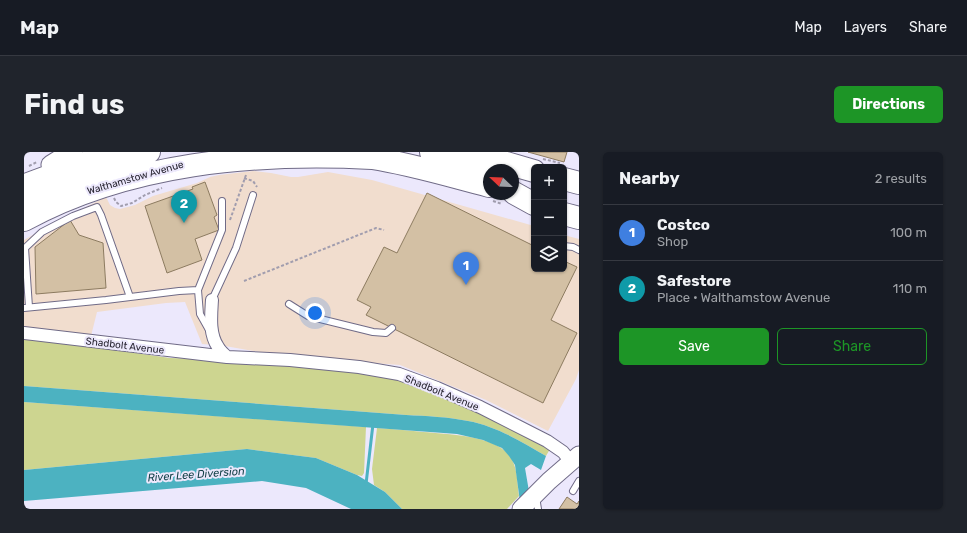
<!DOCTYPE html>
<meta charset="utf-8">
<style>
body{margin:0;font-family:Rubik,sans-serif;background:#20242c;color:#f1f3f6}
.controls{position:absolute;right:12px;top:12px;display:grid;overflow:hidden;border-radius:6px;box-shadow:0 1px 3px #0004}
.controls button{width:36px;height:36px;display:grid;place-items:center;padding:0;border:0;border-bottom:1px solid #363941;background:#171b24;color:#f1f3f6;font:20px sans-serif}
.compass{position:absolute;left:459px;top:12px;width:36px;height:36px;border-radius:50%;background:#171b24;box-shadow:0 1px 3px #0004;rotate:293deg}
.you{position:absolute;left:291px;top:161px;width:14px;height:14px;margin:-10px;border:3px solid #fff;border-radius:50%;background:#1a73e8;box-shadow:0 0 0 6px #1a73e833}
.badge{display:grid;place-items:center;width:26px;height:26px;border-radius:50%;background:#1d9526;color:#fff;font-size:13px;font-weight:700}
.pin{position:absolute;translate:-50% -33px;filter:drop-shadow(0 1px 2px #0008)}
.pin::after{content:'';position:absolute;top:21px;width:14px;height:12px;background:inherit;clip-path:polygon(0 0,100% 0,50% 100%)}
.list{margin:0;padding:0;list-style:none}
h2{display:flex;justify-content:space-between;align-items:center;height:52px;margin:0;padding:0 16px;font-size:17px}
h2 small{font-size:13px;font-weight:400;color:#9ea1a6}
.list li{display:grid;grid-template-columns:26px 1fr auto;gap:12px;align-items:center;box-sizing:border-box;height:56px;padding:0 16px;border-top:1px solid #363941}
.list b{display:block;font-size:15px;white-space:nowrap}
.list p{margin:0;font-size:13px;white-space:nowrap;color:#9ea1a6}
.list em{font-size:13px;font-style:normal;color:#9ea1a6}
.actions{display:flex;gap:8px;padding:12px 16px}
.actions a{flex:1;padding:9px 0;border:1px solid #1d9526;border-radius:6px;text-align:center;font-size:14px;color:#1d9526}
.actions .main{background:#1d9526;color:#fff}
.icon{flex:none;width:22px;height:22px;fill:none;stroke:currentColor;stroke-width:2;stroke-linecap:round;stroke-linejoin:round}
.map{position:relative;flex:none;width:555px;height:357px;overflow:hidden;border-radius:6px}
header{display:flex;align-items:center;gap:24px;box-sizing:border-box;height:56px;padding:0 20px;background:#171b24;border-bottom:1px solid #363941}
header strong{font-size:19px}
nav{display:flex;gap:22px;margin-inline-start:auto;font-size:14px}
.intro{display:flex;align-items:center;justify-content:space-between;box-sizing:border-box;height:96px;padding:0 24px}
h1{margin:0;font-size:28px}
.button{padding:10px 18px;border-radius:6px;background:#1d9526;color:#fff;font-size:14px;font-weight:700}
main{display:flex;gap:24px;padding:0 24px}
aside{flex:1;background:#171b24;border-radius:6px;box-shadow:0 1px 3px #0004}
.map>svg:first-child{display:block}
.commercial{fill:#f1ddce}
.green{fill:#cdd590}
.water{fill:#4cb2c1}
.lines{fill:none;stroke-linecap:round;stroke-linejoin:round}
.stream{stroke:#4cb2c1;stroke-width:3}
.building{fill:#d3c0a4;stroke:#8c7b60}
.lane-casing{stroke:#706b87;stroke-width:8}
.street-casing{stroke:#706b87;stroke-width:14}
.secondary-casing{stroke:#706b87;stroke-width:19}
.primary-casing{stroke:#706b87;stroke-width:21}
.highway-casing{stroke:#706b87;stroke-width:24}
.path{stroke:#a19dae;stroke-width:2;stroke-dasharray:3 2;stroke-linecap:butt}
.lane{stroke:#fff;stroke-width:6}
.street{stroke:#fff;stroke-width:12}
.secondary{stroke:#fff;stroke-width:17}
.primary{stroke:#fff;stroke-width:19}
.highway{stroke:#fff;stroke-width:22}
.labels{text-anchor:middle;stroke-width:4;stroke-linejoin:round;paint-order:stroke}
.street-label{font-size:10px;fill:#282531;stroke:#ece8fc}
.water-label{font-size:11px;font-style:italic;fill:#134148;stroke:#ece8fc}
</style>
<header>
<strong>Map</strong>
<nav><a>Map</a><a>Layers</a><a>Share</a></nav>
</header>
<div class="intro"><h1>Find us</h1><a class="button">Directions</a></div>
<main>
<div class="map">
<svg width="555" height="357" viewBox="0 0 555 357">
<rect width="100%" height="100%" fill="#ece8fc"/>
<path class="commercial" d="M229,19L247,21L267,25H274L304,20L348,28L510,74V117H540V83L555,87V218L552,227L524,279L462,248L376,213L264,205L201,194L178,192L161,150L142,151L73,160L67,184L0,177V88L33,69L82,45L86,53L91,56L96,57L111,53L129,44L173,31L186,25L195,23Z"/>
<path class="green" d="M0,186L64,194L146,206L238,209L340,219L391,231L448,255L526,297L522,304C498,290 472,274 444,269C424,265 403,264 382,263L0,234Z
M0,250L342,275L340,321L338,324L333,323L292,306L223,297L0,318Z
M353,276C368,277 383,278 399,280C422,282 469,283 485,303C494,314 493,331 495,344L483,357H378L361,340L350,333L348,317Z"/>
<path class="water" d="M0,234L382,263C403,264 424,265 444,269C472,274 498,290 522,304L517,318L507,312L501,316L508,357H497L491,313L485,304L478,296L459,288L433,282L0,250Z
M223,297L292,306L333,323L361,340L378,357H327L282,336L238,329L0,349V318Z"/>
<g class="lines">
<path class="stream" d="M342,332L349,272"/>
</g>
<path class="building" d="M504,0H543L540,10Z
M181,30L193,63L190,65L195,78L171,87L178,108L143,121L121,54L169,37L168,35Z
M403,41L510,94V117H540V109L553,115L527,168L553,181L519,251L342,163L347,155L333,148L360,95L373,101Z
M46,68L55,83L79,91L82,136L12,142L11,95Z
M543,345L553,352L555,349V357H535Z"/>
<g class="lines">
<g class="lane-casing">
<path id="lane" d="M540,94L549,95L555,98
M188,148L212,96L229,43
M265,152L284,164L349,180L362,181L368,176
M5,155L1,96L18,80L49,64L73,55L77,63L106,145
M0,156L82,148L155,139L174,138
M185,178L176,162L174,138L198,78V49
M549,339L555,329
M512,345L514,357"/>
</g>
<g class="street-casing">
<path id="street" d="M188,148C187,164 185,182 194,195C196,199 200,202 203,205
M0,181L203,205L266,208L335,215L375,222L413,236L456,255L523,289L539,300L547,310"/>
</g>
<g class="secondary-casing">
<path id="secondary" d="M497,357L525,329L555,303"/>
</g>
<g class="primary-casing">
<path id="primary" d="M27,13L48,0
M0,32L86,0"/>
</g>
<g class="highway-casing">
<path id="highway" d="M407,0L459,16
M444,0L510,19
M540,27L555,31
M490,41L510,52
M0,47C40,28 82,11 125,0
M540,62L555,66
M0,68C105,11 229,0 348,6C387,12 426,24 465,34"/>
</g>
<path class="path" d="M519,7L536,11
M5,14L13,10
M220,26L229,29L233,35
M90,46L92,50L97,54L108,51L121,43L138,36
M469,49L478,52
M206,68L222,23
M220,129L352,76L360,78"/>
<use href="#lane" class="lane"/>
<use href="#street" class="street"/>
<use href="#secondary" class="secondary"/>
<use href="#primary" class="primary"/>
<use href="#highway" class="highway"/>
</g>
<g class="labels">
<g class="street-label">
<text transform="translate(111 25) rotate(-16)" y="4">Walthamstow Avenue</text>
<text transform="translate(101 193) rotate(7)" y="4">Shadbolt Avenue</text>
<text transform="translate(418 240) rotate(22)" y="4">Shadbolt Avenue</text>
</g>
<g class="water-label">
<text transform="translate(172 322) rotate(-4)" y="4">River Lee Diversion</text>
</g>
</g>
</svg>
<div class="controls">
<button>+</button>
<button>−</button>
<button><svg class="icon" aria-label="layers" viewBox="0 0 24 24"><path d="M12 4l9 5-9 5-9-5zM3 14l9 5 9-5"/></svg></button>
</div>
<svg class="compass" viewBox="-18 -18 36 36"><path d="M0-13l5 13h-10z" fill="#e53935"/><path d="M0 13l5-13h-10z" fill="#9ea1a6"/></svg>
<div class="you"></div>
<div class="pin badge" style="left:442px;top:133px;background:#3f7fe0">1</div>
<div class="pin badge" style="left:160px;top:71px;background:#0f9aa8">2</div>
</div>
<aside>
<h2>Nearby<small>2 results</small></h2>
<ul class="list">
<li><span class="badge" style="background:#3f7fe0">1</span><div><b>Costco</b><p>Shop</p></div><em>100 m</em></li>
<li><span class="badge" style="background:#0f9aa8">2</span><div><b>Safestore</b><p>Place · Walthamstow Avenue</p></div><em>110 m</em></li>
</ul>
<div class="actions"><a class="main">Save</a><a>Share</a></div>
</aside>
</main>
